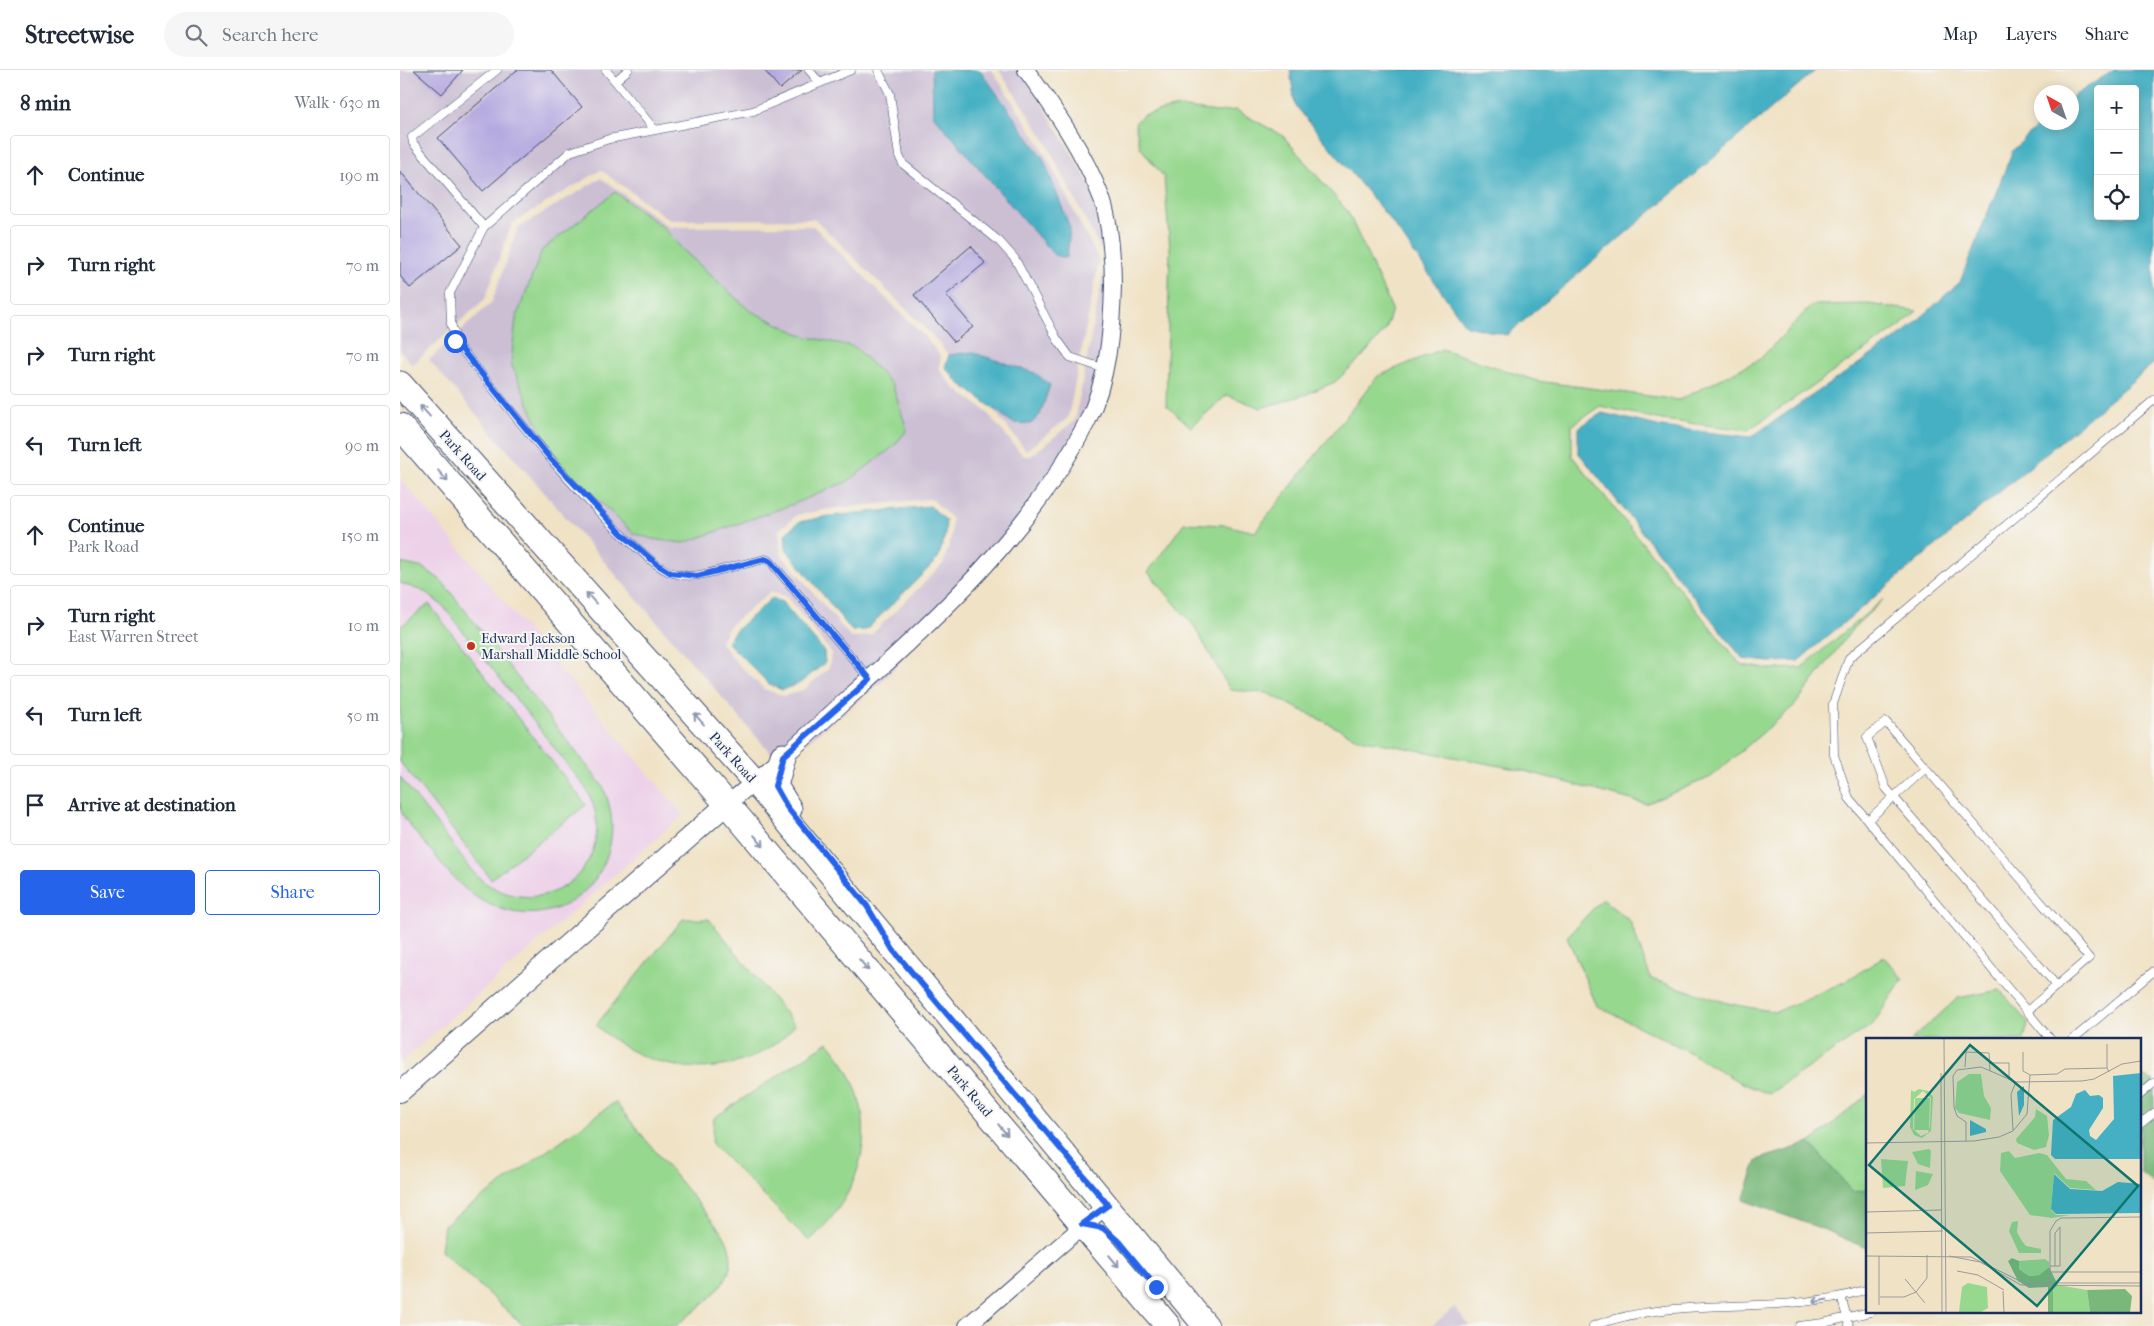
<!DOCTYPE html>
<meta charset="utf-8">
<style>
body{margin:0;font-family:"IM FELL French Canon",serif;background:#f6f6f7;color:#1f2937}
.controls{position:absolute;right:15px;top:15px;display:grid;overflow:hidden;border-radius:5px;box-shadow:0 2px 12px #0003}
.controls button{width:45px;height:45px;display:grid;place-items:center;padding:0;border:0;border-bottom:1px solid #e0e1e3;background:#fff;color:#1f2937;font:25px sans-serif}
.compass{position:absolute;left:1634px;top:15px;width:45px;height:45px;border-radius:50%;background:#fff;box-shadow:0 2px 12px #0003;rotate:320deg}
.stop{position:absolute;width:15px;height:15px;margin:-11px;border:4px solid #2563eb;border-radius:50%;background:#fff}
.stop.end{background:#2563eb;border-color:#fff;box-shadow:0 1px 5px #0008}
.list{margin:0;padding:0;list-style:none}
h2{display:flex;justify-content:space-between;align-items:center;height:65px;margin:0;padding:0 20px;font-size:21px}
h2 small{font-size:16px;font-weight:400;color:#747a83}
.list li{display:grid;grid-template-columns:32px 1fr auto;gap:15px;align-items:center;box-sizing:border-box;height:80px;margin:0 10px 10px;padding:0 10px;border:1px solid #e0e1e3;border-radius:5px}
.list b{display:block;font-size:19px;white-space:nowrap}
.list p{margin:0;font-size:16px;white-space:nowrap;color:#747a83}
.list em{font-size:16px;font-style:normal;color:#747a83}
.actions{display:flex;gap:10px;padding:15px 20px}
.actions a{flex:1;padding:11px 0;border:1px solid #2563eb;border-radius:5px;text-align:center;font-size:18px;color:#2563eb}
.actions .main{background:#2563eb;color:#fff}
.icon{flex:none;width:28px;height:28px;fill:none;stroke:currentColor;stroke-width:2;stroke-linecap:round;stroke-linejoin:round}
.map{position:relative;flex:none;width:1754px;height:1256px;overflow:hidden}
header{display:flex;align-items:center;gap:30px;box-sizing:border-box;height:70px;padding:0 25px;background:#fff;border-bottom:1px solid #e0e1e3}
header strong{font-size:24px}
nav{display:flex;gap:28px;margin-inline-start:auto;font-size:18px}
.search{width:350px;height:45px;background:#f6f6f7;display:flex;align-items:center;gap:12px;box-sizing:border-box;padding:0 18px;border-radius:28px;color:#747a83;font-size:19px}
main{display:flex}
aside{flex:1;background:#fff}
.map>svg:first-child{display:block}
.built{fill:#edd1e9}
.industrial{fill:#ccbfd4;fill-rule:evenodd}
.green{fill:#97d88f;stroke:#598476}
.forest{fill:#79b87a;stroke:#4a746c}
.water{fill:#45b0c3;stroke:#307090;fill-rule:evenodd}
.building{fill:#b5aae0}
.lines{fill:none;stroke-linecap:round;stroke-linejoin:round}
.service-casing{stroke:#3b4a6d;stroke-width:9}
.minor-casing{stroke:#3b4a6d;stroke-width:18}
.tertiary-casing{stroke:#3b4a6d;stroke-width:22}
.primary-casing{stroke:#3b4a6d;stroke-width:27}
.service{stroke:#fff;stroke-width:8}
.minor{stroke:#fff;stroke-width:16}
.tertiary{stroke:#fff;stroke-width:20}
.primary{stroke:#fff;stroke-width:25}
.oneway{stroke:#8d97ae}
.route{stroke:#2563eb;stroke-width:6}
.poi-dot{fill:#c8321e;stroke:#f6f6f2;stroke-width:2}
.labels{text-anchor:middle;stroke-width:4;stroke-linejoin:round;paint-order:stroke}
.street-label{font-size:14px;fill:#1b2f5e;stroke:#f6f6f2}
.poi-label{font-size:14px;fill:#1b2f5e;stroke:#f6f6f2;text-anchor:start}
.inset-road{fill:none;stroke:#9b9a9c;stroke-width:1}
.view{fill:#0f766e;fill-opacity:0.15;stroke:#0f766e;stroke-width:2.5}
.inset-edge{fill:none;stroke:#1b2f5e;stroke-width:2.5}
</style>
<header>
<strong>Streetwise</strong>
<div class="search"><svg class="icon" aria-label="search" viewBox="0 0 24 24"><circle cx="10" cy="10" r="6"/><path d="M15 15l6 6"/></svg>Search here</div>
<nav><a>Map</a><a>Layers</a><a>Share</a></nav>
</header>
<main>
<aside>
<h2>8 min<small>Walk · 630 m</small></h2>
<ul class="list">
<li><svg class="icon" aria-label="ahead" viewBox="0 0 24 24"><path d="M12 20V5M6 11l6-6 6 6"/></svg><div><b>Continue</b></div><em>190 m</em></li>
<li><svg class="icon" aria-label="right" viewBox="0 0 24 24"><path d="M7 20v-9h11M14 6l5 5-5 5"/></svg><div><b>Turn right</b></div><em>70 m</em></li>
<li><svg class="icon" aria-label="right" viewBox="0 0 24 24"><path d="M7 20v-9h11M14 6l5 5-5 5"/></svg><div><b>Turn right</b></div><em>70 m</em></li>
<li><svg class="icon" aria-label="left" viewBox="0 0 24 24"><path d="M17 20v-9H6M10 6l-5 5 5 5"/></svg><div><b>Turn left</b></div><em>90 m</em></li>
<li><svg class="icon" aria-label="ahead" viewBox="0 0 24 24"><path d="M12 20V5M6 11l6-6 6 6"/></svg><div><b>Continue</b><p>Park Road</p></div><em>150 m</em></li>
<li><svg class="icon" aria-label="right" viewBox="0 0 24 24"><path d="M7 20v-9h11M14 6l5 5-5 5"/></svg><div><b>Turn right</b><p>East Warren Street</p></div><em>10 m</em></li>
<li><svg class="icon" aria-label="left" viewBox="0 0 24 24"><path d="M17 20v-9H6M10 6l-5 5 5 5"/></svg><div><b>Turn left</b></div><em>50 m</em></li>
<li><svg class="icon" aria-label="arrive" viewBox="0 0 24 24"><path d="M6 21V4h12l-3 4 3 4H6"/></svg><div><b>Arrive at destination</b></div></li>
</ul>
<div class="actions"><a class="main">Save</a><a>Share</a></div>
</aside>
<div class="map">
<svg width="1754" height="1256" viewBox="0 0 1754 1256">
<rect width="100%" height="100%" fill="#f6f6f2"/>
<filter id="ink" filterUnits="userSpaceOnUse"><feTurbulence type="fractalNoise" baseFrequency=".02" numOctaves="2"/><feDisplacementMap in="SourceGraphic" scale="10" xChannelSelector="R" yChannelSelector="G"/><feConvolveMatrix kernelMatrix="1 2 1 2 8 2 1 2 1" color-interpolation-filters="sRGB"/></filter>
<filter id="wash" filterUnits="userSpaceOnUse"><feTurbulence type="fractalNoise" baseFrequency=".0096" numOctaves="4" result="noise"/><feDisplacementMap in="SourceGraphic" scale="20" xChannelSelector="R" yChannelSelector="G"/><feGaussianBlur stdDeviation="1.12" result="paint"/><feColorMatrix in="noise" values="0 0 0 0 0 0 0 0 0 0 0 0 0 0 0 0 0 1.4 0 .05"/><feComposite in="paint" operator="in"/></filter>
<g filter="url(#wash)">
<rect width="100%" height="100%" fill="#f0e2c5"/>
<path class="built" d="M0,408L283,745L0,993Z"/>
<path class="industrial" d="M0,0H592L640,74L699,191L668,348L626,380L532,265L415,149L270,150L201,100L112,153L85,229L12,295L0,280Z
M599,0H623L702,136L716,229L704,318L628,447L482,612L393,683L374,687L29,290L92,232L118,158L201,108L269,157L413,156L527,269L541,287L539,299L554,318L585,340L623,386H631L675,350L706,190L645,70ZM264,158L282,179L349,240L404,266L455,277L448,411L396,433L362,443L159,393L134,347L111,293L116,248L128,219ZM528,429L533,430L552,449L551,469L543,494L471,565L451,568L381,484L379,460L397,445L428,439ZM371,521L387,527L431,582L429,598L405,619L384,626L364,619L337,593L320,572L330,555Z
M1054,1237L1070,1256H1032Z"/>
<path class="green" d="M778,37L817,42L836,40L883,66L948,142L992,239L986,259L962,287L935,312L904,325L861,338L827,325L791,357L766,335L770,179L764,107L740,77L735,53L743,45Z
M215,122L264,158L282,179L349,240L404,266L455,277L492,314L507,360L493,377L448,411L396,433L284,473L252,469L233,463L159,393L134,347L111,293L116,248L142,180Z
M1468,234L1517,241L1499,257L1348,360L1262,350L1200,336L1172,355V386L1341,595L1370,599L1401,598L1484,529L1454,557L1395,635L1311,707L1246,734L1121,700L959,669L867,623L830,620L794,556L748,502L784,453L825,455L855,462L978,306L1042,279L1137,311L1279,330L1360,289L1412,235Z
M0,493L24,498L42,511L202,715C237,787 173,867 96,837C68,827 51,806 33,783C24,772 6,754 1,741C0,733 0,716 0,707C16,728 33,749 49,770C62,787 73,807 92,817C159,853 224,781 185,717L43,536L25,522L0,513Z
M29,534L186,735L91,809L0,692V557Z
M1202,829L1230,851L1251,909L1331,934L1376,942L1446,911L1484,887L1503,909L1473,954L1369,1024L1339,1012L1280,977L1197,936L1167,867Z
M283,849H309L395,955C343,1016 250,1008 196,955Z
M1600,920L1628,953L1624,970H1511L1558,928Z
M428,972C484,1038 471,1116 409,1171L312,1074L314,1048Z
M1468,1024V1120L1452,1122L1410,1073Z
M215,1032L323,1164C349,1207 305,1231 276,1256H124L41,1181L44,1155Z"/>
<path class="forest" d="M1740,1005L1754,1011V1114L1740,1102Z
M1410,1073L1452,1122L1468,1120V1179L1428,1161L1343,1130L1357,1090Z"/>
<path class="water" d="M532,0H580L643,88L670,158L667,188L654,185L533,45Z
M890,0H1416L1107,265L1066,256L992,152L895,35Z
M1714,0H1754V293L1398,591L1369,592L1343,589L1178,382V358L1202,343L1262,357L1351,367L1504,263L1560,212L1613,80L1642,52H1672V27ZM1698,19H1735V146H1698Z
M571,282L635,303L650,315L640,345L631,354L613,353L559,313L545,297L549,285Z
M530,436L546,450L545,466L538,489L466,560L452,561L386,479L385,464L399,452L429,446Z
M372,528L382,532L424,581L425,593L400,613L382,620L369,614L327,572L335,561Z"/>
<g id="blocks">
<path class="building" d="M14,0H63L42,24Z
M117,0H151L182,37L83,121L38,68Z
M364,0H402L380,19Z
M0,101L62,175L10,218L0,206Z
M571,176L585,193L546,225L573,257L554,272L514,225Z"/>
</g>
</g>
<g filter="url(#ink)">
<use href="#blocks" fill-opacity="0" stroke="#3b4a6d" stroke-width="1"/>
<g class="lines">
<g class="service-casing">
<path id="service" d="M206,0L255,60
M409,0L420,13
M451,0L353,41L209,69L170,82L84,157L50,223L51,254L58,275C114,344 169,418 236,477C247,486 259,499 273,503C294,510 311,502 332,497C343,494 354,492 365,489L370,491L470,609
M478,0L490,24L499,86L503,94L599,171L615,189L657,269L670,287L705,299
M215,11L228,0
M84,157L13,73L12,67L97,0
M1468,750L1526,698
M1627,941L1689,888L1486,652L1467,667L1486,718L1657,916
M1651,970L1449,728L1434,685L1433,634L1449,588L1754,330
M1672,970L1754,901
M1740,1025L1754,1013
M1740,1054L1754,1043
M1441,1226L1449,1255
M1193,1256C1283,1223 1378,1248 1468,1219
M1399,1256L1423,1253L1470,1242"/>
</g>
<g class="minor-casing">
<path id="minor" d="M327,734C369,701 408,665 447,629C538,548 631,462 687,352C708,310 712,261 713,215C713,191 710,151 702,129C684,82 656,41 626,0
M567,1256L707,1135"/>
</g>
<g class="tertiary-casing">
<path id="tertiary" d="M0,1022L327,734"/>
</g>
<g class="primary-casing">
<path id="primary" d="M0,314L355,712L806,1256
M0,356L327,734L768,1256
M383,686L375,716L389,739"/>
</g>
<use href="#service" class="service"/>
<use href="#minor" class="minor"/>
<use href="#tertiary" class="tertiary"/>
<use href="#primary" class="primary"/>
</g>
<defs><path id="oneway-shaft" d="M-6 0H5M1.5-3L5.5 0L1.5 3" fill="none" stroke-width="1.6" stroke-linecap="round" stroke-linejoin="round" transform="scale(1.25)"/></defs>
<g class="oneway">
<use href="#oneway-shaft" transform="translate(25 341) rotate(-132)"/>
<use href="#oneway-shaft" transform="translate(43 406) rotate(49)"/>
<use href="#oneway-shaft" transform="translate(191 528) rotate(-132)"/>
<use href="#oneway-shaft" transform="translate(299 649) rotate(-132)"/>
<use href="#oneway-shaft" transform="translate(359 771) rotate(50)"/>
<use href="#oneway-shaft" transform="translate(464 895) rotate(50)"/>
<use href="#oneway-shaft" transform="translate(603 1060) rotate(50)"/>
<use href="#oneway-shaft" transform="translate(714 1191) rotate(50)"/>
<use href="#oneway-shaft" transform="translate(1420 1231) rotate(168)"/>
</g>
</g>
<g class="lines" filter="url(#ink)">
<path class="route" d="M55,271L150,388L221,463L258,495L271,503L297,506L365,489L370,491L470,609L383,686L375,716L387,737L467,836L493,880L708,1135L682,1154L703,1158L718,1171L756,1217"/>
</g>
<circle class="poi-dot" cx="71" cy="576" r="5"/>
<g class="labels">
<g class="street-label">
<text transform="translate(63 385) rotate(48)" y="5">Park Road</text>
<text transform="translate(333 687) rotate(48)" y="5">Park Road</text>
<text transform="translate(570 1021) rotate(50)" y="5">Park Road</text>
</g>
<g class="poi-label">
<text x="81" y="573">Edward Jackson<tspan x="81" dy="16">Marshall Middle School</tspan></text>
</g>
</g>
<g transform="translate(1466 968)">
<rect width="275" height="275" fill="#f0e2c5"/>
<path d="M103,36H115L118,58L125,70L124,82L93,75L89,70L91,44ZM53,51L62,53L67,59L65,93L56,100L48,97L44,89L45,52L48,54ZM57,53L65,60L64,88L62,95L55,98L47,91L48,61ZM49,60H64L63,92H48ZM170,71L181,78L183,97L180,109L168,112L151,105L150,101L169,79ZM63,111L65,113L64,130L52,126L46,114ZM143,113L149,120L173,115L181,117L200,141L220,143L230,152L204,150L188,135L185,172L190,177H204L186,180L164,177L134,133L135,115ZM15,121L42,123L39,148L17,150ZM50,133L67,136L62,147L49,152ZM152,183L151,194L156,203L160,208L175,211V215H153L143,193L146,184ZM179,221L183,224V229L173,237L163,238L153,231V223ZM102,245L121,249L122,270L115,274H93L96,249ZM192,247L221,252L224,274H187V252Z" fill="#97d88f" fill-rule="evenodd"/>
<path d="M146,220L153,223V231L163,238L173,237L183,229L192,247L187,252V274H182V249L163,250L152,243L142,223ZM259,251L266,258L264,274H224L221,252Z" fill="#79b87a"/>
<path d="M275,35V121H189L185,117L187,82L205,69L210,56L219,52L224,58L233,57L237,60V70L223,92L224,98L230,102L248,81L247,38ZM158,48V67L153,78L151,54ZM104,82L120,91V94L104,98ZM188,136L204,151L236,153L252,144L275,146V175L190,176L185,171Z" fill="#45b0c3"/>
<path class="inset-road" d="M78,1L80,274M241,6V30M157,14V33L164,37M124,25H143V42M99,29L100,14L123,15L124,33M75,35L76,274M147,92L145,56L150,44M100,103V84L91,78L88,69L87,38L91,32L115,29L150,44L216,43L228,41L256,26L275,23M0,105L108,103L133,99L147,93L161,76L164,37L191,36L199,31L241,30L243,34M0,174L75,172M0,195L77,193M0,218L105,219L158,245H275M83,218L114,224L155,247L275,248M184,228H194V189L189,195V228M91,233L112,237L138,252M184,234H275M39,241L59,265M184,247V193L190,183L195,180L275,179M137,253L138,274M14,259H38L50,254L61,240V217M13,267V218"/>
<path class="view" d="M104,7L272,148L171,268L3,127Z"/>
<rect width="275" height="275" class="inset-edge"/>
</g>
</svg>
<div class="controls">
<button>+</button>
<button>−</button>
<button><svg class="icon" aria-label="locate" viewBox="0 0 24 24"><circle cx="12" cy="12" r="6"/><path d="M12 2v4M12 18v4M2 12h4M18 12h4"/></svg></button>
</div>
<svg class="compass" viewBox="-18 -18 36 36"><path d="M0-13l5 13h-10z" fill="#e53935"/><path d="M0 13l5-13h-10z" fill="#747a83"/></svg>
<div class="stop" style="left:55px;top:271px"></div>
<div class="stop end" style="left:756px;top:1217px"></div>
</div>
</main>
